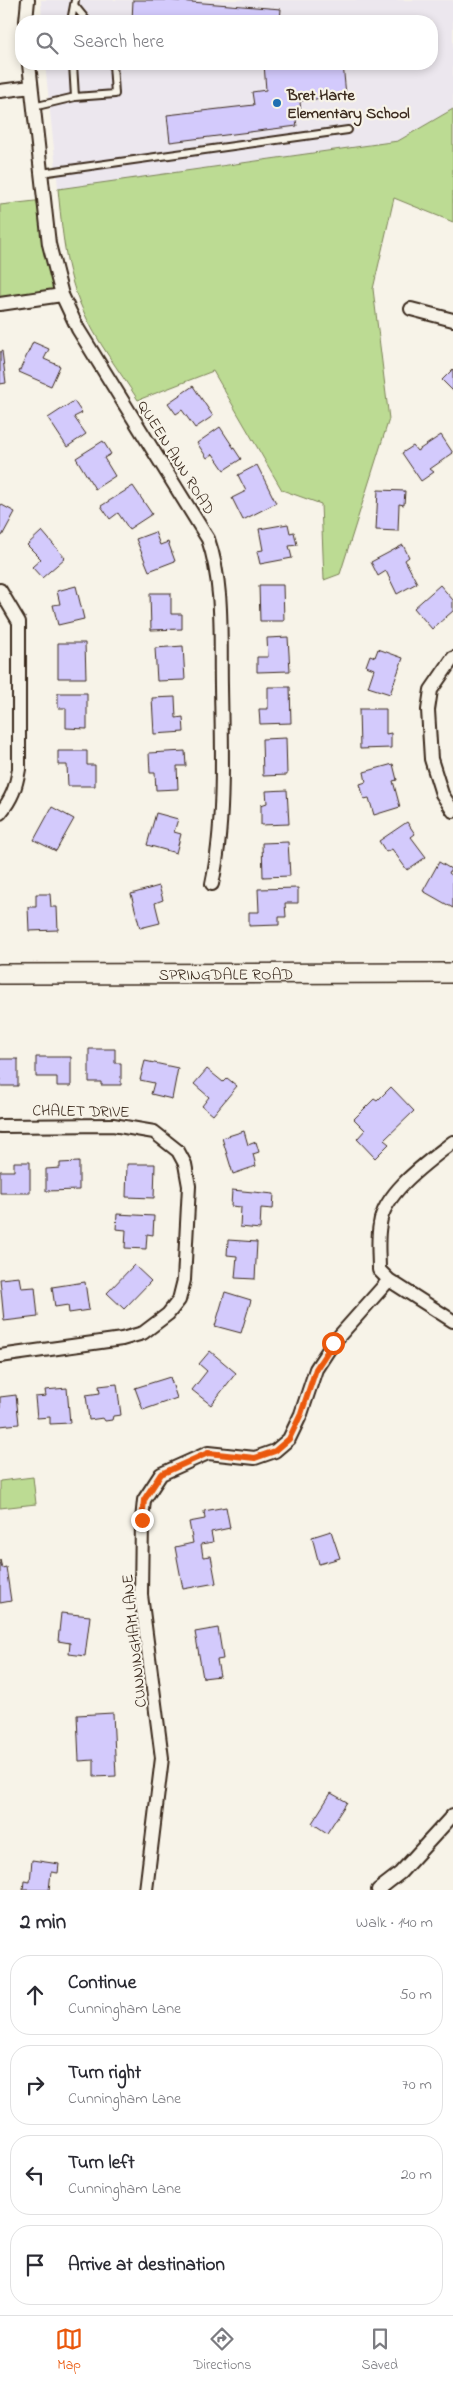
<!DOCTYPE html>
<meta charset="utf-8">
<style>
body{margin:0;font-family:"Indie Flower",sans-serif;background:#f7f7f7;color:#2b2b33}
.stop{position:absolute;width:15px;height:15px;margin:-11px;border:4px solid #ea580c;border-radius:50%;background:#fff}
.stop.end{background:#ea580c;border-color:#fff;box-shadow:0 1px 5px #0008}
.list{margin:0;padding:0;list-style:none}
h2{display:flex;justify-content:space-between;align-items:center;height:65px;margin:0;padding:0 20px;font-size:21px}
h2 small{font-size:16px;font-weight:400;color:#7c7c81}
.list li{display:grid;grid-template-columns:32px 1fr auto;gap:15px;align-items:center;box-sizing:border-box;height:80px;margin:0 10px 10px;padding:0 10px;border:1px solid #e1e1e2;border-radius:20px}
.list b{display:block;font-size:19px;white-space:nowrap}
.list p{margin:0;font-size:16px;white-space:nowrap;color:#7c7c81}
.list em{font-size:16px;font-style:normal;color:#7c7c81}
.icon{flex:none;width:28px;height:28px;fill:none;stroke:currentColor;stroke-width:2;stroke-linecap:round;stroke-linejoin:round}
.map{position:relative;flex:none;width:453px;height:1890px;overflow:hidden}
.search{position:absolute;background:#fff;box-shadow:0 2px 8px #0003;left:15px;right:15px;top:15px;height:55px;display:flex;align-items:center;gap:12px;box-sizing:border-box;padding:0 18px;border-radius:20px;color:#7c7c81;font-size:19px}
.sheet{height:425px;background:#fff}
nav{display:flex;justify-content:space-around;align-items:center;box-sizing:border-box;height:70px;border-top:1px solid #e1e1e2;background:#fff;font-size:14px;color:#7c7c81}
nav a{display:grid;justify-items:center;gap:2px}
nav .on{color:#ea580c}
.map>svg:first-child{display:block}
.built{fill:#ece7ee}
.green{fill:#bcdb93;stroke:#7c8258}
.building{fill:#d3cafc;stroke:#3b2a1e}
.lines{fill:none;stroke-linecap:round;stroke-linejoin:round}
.lane-casing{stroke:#3b2a1e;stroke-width:10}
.street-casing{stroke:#3b2a1e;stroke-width:16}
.secondary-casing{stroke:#3b2a1e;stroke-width:22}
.lane{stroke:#f7f3e8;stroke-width:6}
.street{stroke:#f7f3e8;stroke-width:12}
.secondary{stroke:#f7f3e8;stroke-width:19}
.route{stroke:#ea580c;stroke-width:6}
.poi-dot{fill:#1f6fb2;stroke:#f7f3e8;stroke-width:2}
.labels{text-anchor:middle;stroke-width:4.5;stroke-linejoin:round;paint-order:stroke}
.poi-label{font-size:16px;font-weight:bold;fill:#3b2a1e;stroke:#f7f3e8;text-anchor:start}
.street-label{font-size:16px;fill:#3b2a1e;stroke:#f7f3e8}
</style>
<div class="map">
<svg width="453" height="1890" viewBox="0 0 453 1890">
<rect width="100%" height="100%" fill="#f7f3e8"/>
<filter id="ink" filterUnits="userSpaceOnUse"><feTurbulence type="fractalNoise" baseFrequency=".02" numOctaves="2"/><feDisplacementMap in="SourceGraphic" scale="10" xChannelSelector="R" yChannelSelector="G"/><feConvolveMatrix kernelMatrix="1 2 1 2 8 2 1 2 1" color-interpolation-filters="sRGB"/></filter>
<g filter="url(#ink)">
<path class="built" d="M41,0H453V109L398,141L238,164L78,298L67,262L63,235L45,64H432V21H42Z"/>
<path class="green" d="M453,109V222L394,198L373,289L389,419L340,574L324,580L321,504L282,490L213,371L138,400C119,370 96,341 82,308C65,270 62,229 58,189L398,141Z
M44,200L62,295L0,304V205Z
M33,1477L36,1504L0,1508V1481Z"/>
<path class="building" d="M133,0H165L281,9L280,21H132Z
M264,64H343L346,95L300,101L301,113L295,114L297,126L170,142L167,115L254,105L252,92L266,90Z
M33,342L49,349L44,359L60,366L51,386L19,372Z
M2,351L6,383L0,384V352Z
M453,369V391L442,380Z
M193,386L213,416L195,428L182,410L176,414L168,403Z
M74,401L82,413L74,417L86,434L67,447L48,418Z
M220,427L241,459L224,470L213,454L207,458L197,443Z
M441,435L453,453L430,469L434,472L421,481L402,453L413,446L417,451Z
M103,441L111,454L104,458L115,476L95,489L76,458Z
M257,465L276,503L243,520L232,498L246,491L238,475Z
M133,486L152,514L129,529L118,513L110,519L101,506Z
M378,490L405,491L404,505L399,504L398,531L376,530Z
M0,504L15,512L2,536L0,535Z
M288,524L290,533L294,532L297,545L289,546L292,558L260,564L257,551L263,550L259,529Z
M42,531L65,558L42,578L32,567L41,559L27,545Z
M155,532L160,545L168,542L175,561L149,571L136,539Z
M403,545L409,557L405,560L417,583L397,594L386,571L378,576L371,562Z
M259,585H283L284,621H260Z
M440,585L453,600V611L432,629L414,608Z
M76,586L84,619L58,625L53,605L60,604L57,591Z
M150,593H171V614H182V629L151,630Z
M288,637L290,671L257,672V657H268L267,638Z
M58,643H85L86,678H58Z
M183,646L185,680L157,681L155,648Z
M378,649L403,658L390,694L368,687L374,669L366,666L370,655L375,657Z
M268,687H290L291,723L260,724L259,709H268Z
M58,693H87V729L66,728V708H58Z
M175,697L176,718L183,717L184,732L154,734L152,698Z
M359,709H386V734L391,733V748L360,749Z
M286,738L287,775L263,776L262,739Z
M58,751H87V765H95V786H68L67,765H58Z
M185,751L186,766H177L178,789L156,790L155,773H150L149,753Z
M393,764L397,780L393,781L400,807L374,815L369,798L364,799L360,784L366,782L364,772Z
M287,790L289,824L261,825V805L267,803L266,791Z
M52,807L74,819L56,851L34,840Z
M156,813L178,819L174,832L181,834L176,853L147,845Z
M407,822L415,834L411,837L426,857L407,870L392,849L386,852L379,841Z
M288,842L290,876L263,877L262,843Z
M439,862L451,869L449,873L453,876V908L423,891Z
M159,886L163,900L155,903L160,923L140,928L131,894Z
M298,888V903H285L286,917H279V925L249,926V912H259L258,889Z
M36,894H50L51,907H57L58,930L29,931L28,907H36Z
M89,1049H115V1063H121V1085H101V1082H89Z
M36,1057H71V1086H57V1077H36Z
M0,1059H18V1086H0Z
M145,1061L178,1068L172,1099L151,1094L154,1083L140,1080Z
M207,1069L223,1082L227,1078L237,1086L213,1115L202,1106L209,1097L194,1084Z
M391,1087L414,1111L384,1140L389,1144L375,1158L357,1139L365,1130L354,1119L374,1099L377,1101Z
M244,1131L248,1145L256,1142L259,1152L253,1154L256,1166L233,1174L222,1138Z
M14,1162H30V1193H0V1171H14Z
M79,1162V1190L46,1191V1169L60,1168V1163Z
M127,1164H155L154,1198L126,1197Z
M232,1190L274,1194L273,1209L261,1208L260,1229L240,1227L241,1207L231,1206Z
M117,1214L154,1216L153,1235L147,1234L146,1249L125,1248L126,1230L116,1229Z
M228,1240L257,1242L255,1279L235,1278L237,1256L227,1255Z
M134,1265L151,1281L124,1309L107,1293Z
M19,1277L21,1288L35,1287L38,1317L4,1321L0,1279Z
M85,1282L89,1310L69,1313L68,1305L55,1307L52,1287Z
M225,1292L251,1300L241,1333L215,1326Z
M210,1351L236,1373L211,1405L192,1390L207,1371L199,1364Z
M170,1377L177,1398L143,1410L135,1388Z
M117,1384L121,1415L113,1416L112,1420L105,1421L103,1418L89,1420L86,1395L100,1393L99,1386Z
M67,1388L70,1423L50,1424V1417L37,1418L35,1397L46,1396L45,1390Z
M16,1395L19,1424L0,1426V1397Z
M226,1507L230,1528L211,1532L213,1542L201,1544L203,1557L211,1556L216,1583L183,1589L175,1547L193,1543L189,1522L205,1519L204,1511Z
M331,1531L340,1558L319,1564L312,1537Z
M0,1560L2,1568L6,1567L11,1601L0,1603Z
M61,1613L90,1616L85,1656L69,1654L70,1643L58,1641Z
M218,1628L223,1659L217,1660L220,1676L203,1678L195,1632Z
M113,1713L116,1776L94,1777V1760L79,1761L77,1715Z
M331,1793L347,1802L327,1833L312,1823Z
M32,1860L59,1864L58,1873L51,1872L49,1890H23L24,1881L30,1882Z"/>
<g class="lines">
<g class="lane-casing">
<path id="lane" d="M74,5L87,21
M71,21L75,0
M73,64L75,97
M33,107L75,97L115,94L113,64
M41,173L348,130"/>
</g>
<g class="street-casing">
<path id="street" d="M26,21L28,0
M29,64L49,244L62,295L78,329L208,539C224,585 220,637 221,686C222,748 225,824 212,884
M0,91L31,87
M0,304L62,295
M411,309L453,320
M0,590L19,622V769C16,787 12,799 0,813
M453,658L431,690L428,710L431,759L442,794L453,811
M0,1126L113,1125L154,1132L178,1151L185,1164L189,1186L184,1280L179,1300L168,1314L143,1333L122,1339L0,1356
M389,1280L453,1321
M146,1890L162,1758L141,1595L142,1520L144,1500L161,1474L208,1453L255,1458L275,1451L289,1439L301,1414L316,1369L333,1343L389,1280L379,1270C379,1255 377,1239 380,1224C384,1192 429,1161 453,1142
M378,1890L400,1873L453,1815"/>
</g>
<g class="secondary-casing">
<g id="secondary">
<path id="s1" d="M0,974L453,973"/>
</g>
</g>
<use href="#lane" class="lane"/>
<use href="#street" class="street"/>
<use href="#secondary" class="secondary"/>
</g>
</g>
<g class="lines" filter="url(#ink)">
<path class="route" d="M142,1520L144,1500L161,1474L208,1453L255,1458L275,1451L289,1439L301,1414L316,1369L333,1343"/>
</g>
<circle class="poi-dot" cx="277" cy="103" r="5"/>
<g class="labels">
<g class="poi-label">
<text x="287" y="100">Bret Harte<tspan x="287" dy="18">Elementary School</tspan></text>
</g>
<g class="street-label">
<text transform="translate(177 457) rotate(58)" y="6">QUEEN ANN ROAD</text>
<text dy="6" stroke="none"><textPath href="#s1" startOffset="226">SPRINGDALE ROAD</textPath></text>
<text transform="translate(81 1110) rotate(1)" y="6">CHALET DRIVE</text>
<text transform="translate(133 1641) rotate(-96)" y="6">CUNNINGHAM LANE</text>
</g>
</g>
</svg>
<div class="stop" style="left:333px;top:1343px"></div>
<div class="stop end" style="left:142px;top:1520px"></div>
<div class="search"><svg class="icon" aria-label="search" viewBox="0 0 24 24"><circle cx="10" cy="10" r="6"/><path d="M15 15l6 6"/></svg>Search here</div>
</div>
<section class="sheet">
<h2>2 min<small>Walk · 140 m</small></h2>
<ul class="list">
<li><svg class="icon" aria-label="ahead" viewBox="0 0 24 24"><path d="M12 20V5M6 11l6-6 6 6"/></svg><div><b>Continue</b><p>Cunningham Lane</p></div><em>50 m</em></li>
<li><svg class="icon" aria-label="right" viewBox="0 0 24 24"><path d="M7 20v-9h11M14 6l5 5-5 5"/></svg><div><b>Turn right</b><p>Cunningham Lane</p></div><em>70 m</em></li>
<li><svg class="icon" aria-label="left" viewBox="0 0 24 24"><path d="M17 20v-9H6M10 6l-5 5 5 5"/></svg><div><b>Turn left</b><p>Cunningham Lane</p></div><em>20 m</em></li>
<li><svg class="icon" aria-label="arrive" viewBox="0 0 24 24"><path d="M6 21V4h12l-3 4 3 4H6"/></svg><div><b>Arrive at destination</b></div></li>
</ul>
</section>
<nav>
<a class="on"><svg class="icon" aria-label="map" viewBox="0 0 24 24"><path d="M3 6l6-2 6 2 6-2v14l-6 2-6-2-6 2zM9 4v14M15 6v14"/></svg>Map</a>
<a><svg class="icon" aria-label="directions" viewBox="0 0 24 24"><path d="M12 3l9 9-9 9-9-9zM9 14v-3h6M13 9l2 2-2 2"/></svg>Directions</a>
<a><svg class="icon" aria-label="saved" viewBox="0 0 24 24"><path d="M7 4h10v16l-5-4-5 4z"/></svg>Saved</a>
</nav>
